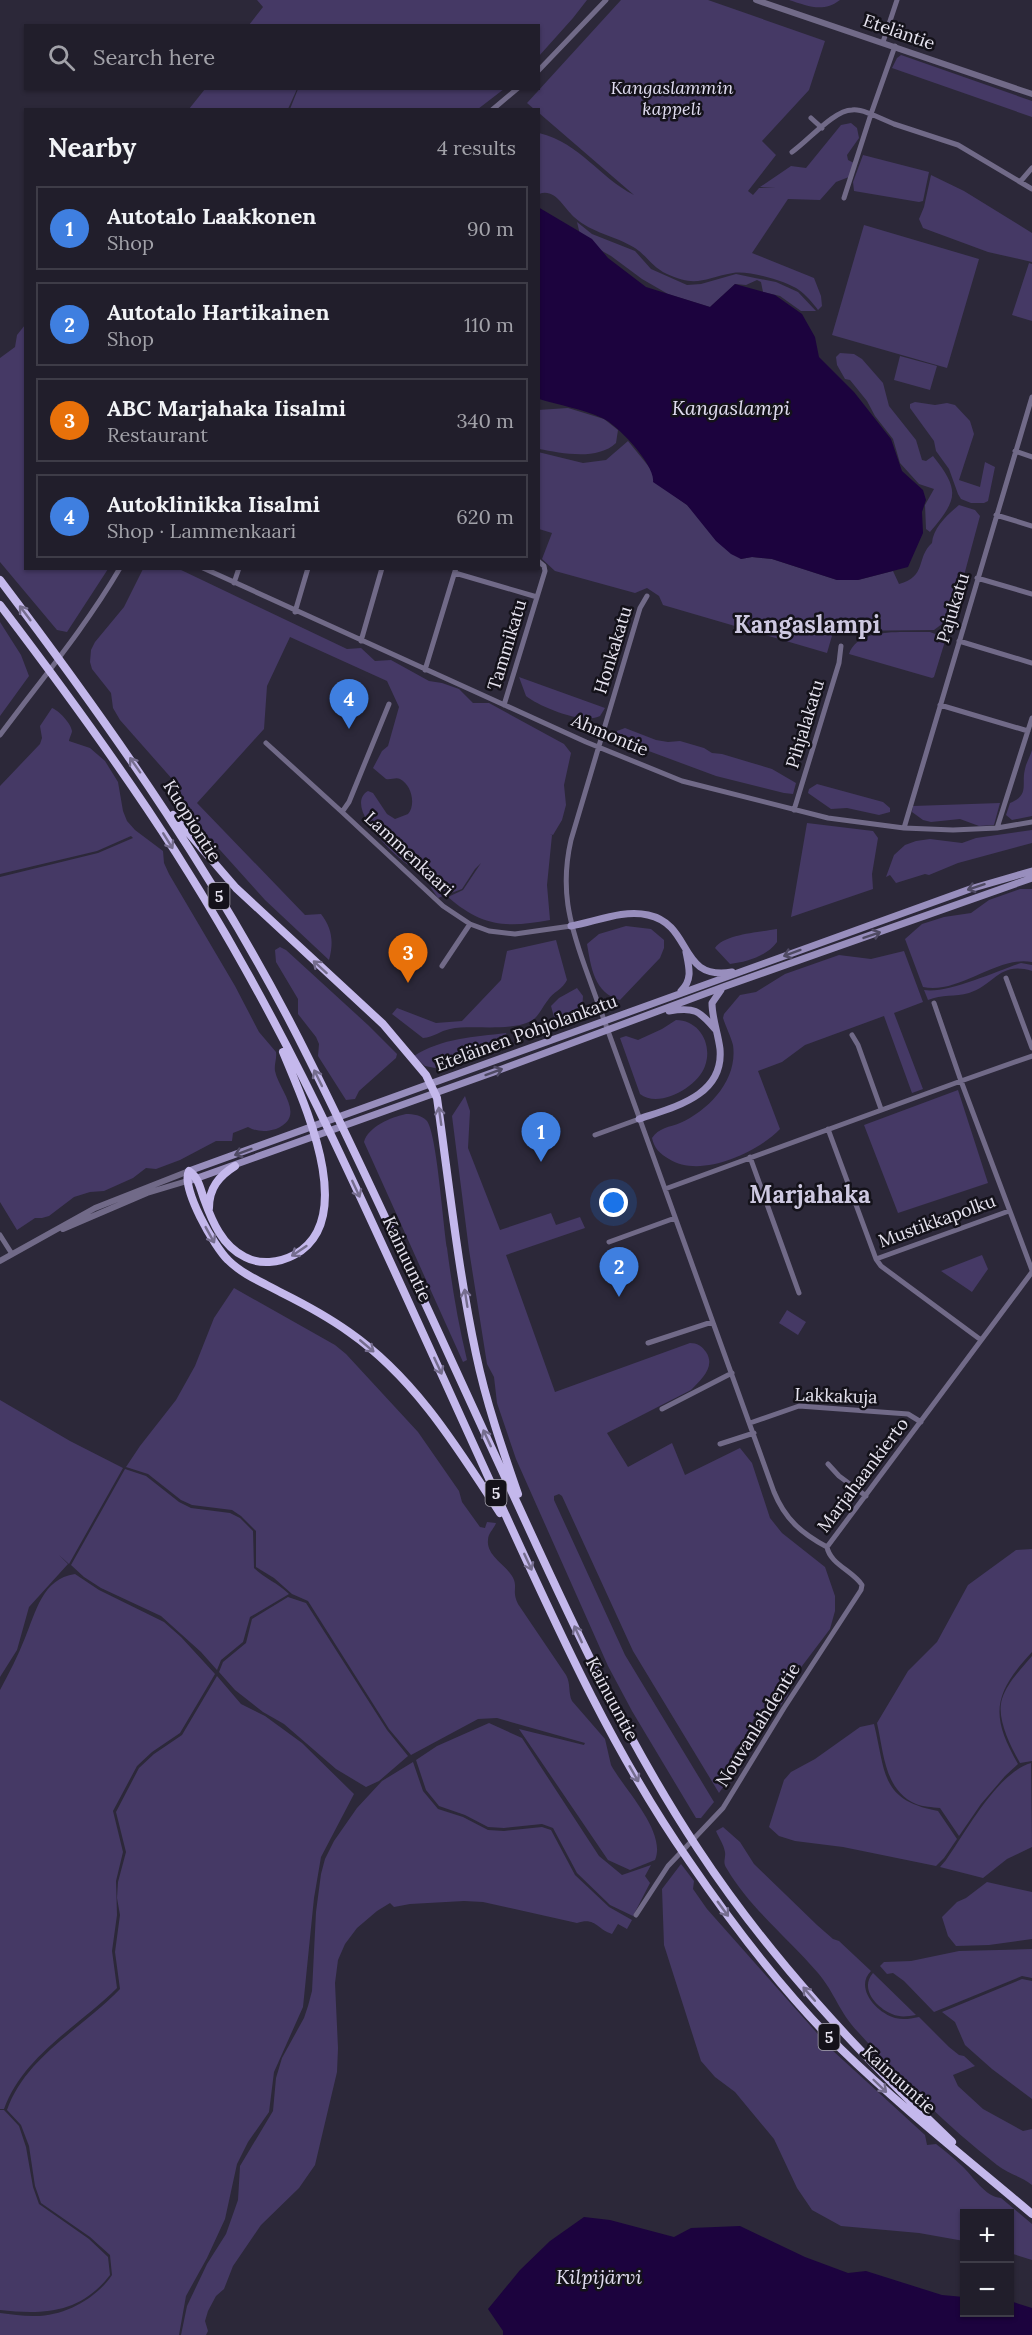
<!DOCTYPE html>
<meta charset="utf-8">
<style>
body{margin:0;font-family:Lora,serif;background:#292733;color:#f1f3f6}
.controls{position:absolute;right:18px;bottom:18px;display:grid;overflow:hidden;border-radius:0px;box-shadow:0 2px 4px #0004}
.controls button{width:54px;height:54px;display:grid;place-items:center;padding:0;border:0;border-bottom:2px solid #3e3c47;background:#211e2b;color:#f1f3f6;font:30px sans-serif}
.you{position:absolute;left:614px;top:1203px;width:21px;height:21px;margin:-15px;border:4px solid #fff;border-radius:50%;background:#1a73e8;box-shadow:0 0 0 9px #1a73e833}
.badge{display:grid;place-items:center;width:39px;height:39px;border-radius:50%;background:#db2777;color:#fff;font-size:20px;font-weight:700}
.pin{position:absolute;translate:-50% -50px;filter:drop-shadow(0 2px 3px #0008)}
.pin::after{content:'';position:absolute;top:32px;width:21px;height:18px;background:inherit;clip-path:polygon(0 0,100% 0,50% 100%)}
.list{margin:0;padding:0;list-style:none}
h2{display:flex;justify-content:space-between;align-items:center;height:78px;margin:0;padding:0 24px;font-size:26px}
h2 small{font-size:20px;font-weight:400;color:#a2a2a9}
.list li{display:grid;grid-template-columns:39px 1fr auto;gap:18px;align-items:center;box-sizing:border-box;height:84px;margin:0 12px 12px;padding:0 12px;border:2px solid #3e3c47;border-radius:0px}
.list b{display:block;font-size:22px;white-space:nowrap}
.list p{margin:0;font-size:20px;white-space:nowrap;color:#a2a2a9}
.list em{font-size:20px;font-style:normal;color:#a2a2a9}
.icon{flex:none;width:33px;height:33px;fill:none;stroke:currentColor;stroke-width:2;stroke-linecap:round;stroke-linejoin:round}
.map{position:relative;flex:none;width:1032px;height:2335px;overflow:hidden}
.search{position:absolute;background:#211e2b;box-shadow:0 2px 4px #0004;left:24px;top:24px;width:516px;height:66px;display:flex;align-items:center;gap:15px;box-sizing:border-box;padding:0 21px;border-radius:0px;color:#a2a2a9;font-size:22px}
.panel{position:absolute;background:#211e2b;box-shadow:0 2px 4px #0004;left:24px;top:108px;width:516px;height:462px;border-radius:0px}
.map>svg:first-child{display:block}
.green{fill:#453965}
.water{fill:#1c033e}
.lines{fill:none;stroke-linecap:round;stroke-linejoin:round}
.minor{stroke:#716a88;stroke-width:5}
.tertiary{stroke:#716a88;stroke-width:6}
.secondary{stroke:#988ebd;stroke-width:7}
.trunk{stroke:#c4b8ec;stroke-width:8}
.oneway{stroke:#756d8e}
.oneway2{stroke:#4f4a63}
.labels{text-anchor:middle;stroke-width:5;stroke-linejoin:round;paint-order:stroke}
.shield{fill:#14121a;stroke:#a8a5b0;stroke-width:1.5}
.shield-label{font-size:16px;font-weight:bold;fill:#e7e4f0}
.street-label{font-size:18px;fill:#e7e4f0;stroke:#14121a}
.park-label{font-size:18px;font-style:italic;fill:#e0dcf0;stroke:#14121a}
.water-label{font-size:20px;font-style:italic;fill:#e1ddf0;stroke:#14121a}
.district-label{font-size:24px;font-weight:bold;fill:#cdc8e0;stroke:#14121a}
</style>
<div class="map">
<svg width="1032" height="2335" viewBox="0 0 1032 2335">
<rect width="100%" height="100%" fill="#2c2839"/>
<path class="green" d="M257,0H587L573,18L539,56L538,26L249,25L263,7Z
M621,0H708L825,41L809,90L762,141L776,155L748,191L753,195L759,188H776L760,187L791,166L806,168L841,125L851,123L857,128L859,138L847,155L848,160L854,163L849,177L836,182L820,200L788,199L752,253L814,278L821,296L822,306L818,310C813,303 806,295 799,290C787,281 748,270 733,273C704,278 697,288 667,274C652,267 647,256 635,248C614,235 593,234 574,217C563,207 555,188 539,194V133C582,144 598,177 634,195L539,113L538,110L534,109L527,103Z
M789,0H840C823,13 808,6 789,0Z
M901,55L1032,101V117L892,68L897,58Z
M205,89V88L297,89L288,109H189Z
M298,89V88L504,89L478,109H290Z
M863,155L929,172L923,201L919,202L854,191L853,182Z
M931,175L964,191L1032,233V262L988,252L923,228L919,219L924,207Z
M577,222L592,234L635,251L651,269L687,285L701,284L736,274L755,278L776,282L798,292L816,311H801L780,296L763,292L761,282L757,280L746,285L735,284L710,307L668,294L642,279L611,256L581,239Z
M864,225L979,259L947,368L832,335Z
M1029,263L1032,264V321L1012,315Z
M25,325L26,568L108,569L67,632L57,630L0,562V358L15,347L17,335Z
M840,353L854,354L862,359L883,383L889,406L916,440L922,460L926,461L933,456C961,491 957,500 930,532L926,529L925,505L934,489L919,484L900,463L893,439L875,416L867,401L850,380L845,379L837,365L836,357Z
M900,356L937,366L930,390L894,380Z
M915,402L935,405L947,403L955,405L970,421L974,434L959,480L980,487L985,462L995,467L988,501L984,503H971L961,499L958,494L949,469L936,451L934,441L910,408V404Z
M568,408L604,419L618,430L616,443C597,461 561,453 539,449L538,410Z
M628,441L654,473L653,480L687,505L741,559L752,557L772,559L837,580H858L893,571L899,584C927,577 916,557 932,543C933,528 947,515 959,505L975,510L980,516L959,594L948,611L942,624L934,630L842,631L843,623L836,622L827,653L663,605L659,596L647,588L635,593L555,571L542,559L552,533L539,529L538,452L583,463L606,460Z
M143,569H179L347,649L361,648L375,661L391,660L429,681L442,683L459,689L473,703H489L564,744L571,753L564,785L566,805L562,820L553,835L550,834L552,835L547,885L550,920C507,928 482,927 448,897L463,890L481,863L475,869L462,889L438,898L431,888L426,870C421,869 417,870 413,868C396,859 342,806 368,791L373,793L387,814L395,819L408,814C416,805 412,785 400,779C396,777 391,780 386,779L373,768L382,751L388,746L399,707L387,681L290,637L267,686L264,729L197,803L305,915L321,914C332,928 334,942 329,960L265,900L185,811C178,800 179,790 173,780L120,720L113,708L111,693L92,669L90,662L91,650L95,642L124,607Z
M0,622L21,655L29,676L0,716Z
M930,632L946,638L934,677L932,678L849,654C858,626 906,633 930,632Z
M519,677L605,708L600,716C584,725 540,707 526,696Z
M52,708C58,710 71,723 72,731C72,733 69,739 69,741L90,748L105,761L118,782L123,811L127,821L135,830L163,851L164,863L169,874L235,986L259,1032L276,1052C277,1059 274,1064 275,1071C279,1091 307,1116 276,1129C266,1132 257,1132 248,1127L233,1133L232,1141H216L180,1160L156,1169L146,1168L133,1178L104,1191L90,1192L74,1197L49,1216L42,1218H35L17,1230L0,1202V877L98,853L133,838L131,836L97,851L0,874V786L40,744L42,738L40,726Z
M625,728L656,740L668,742L680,741L704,748L712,753L722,754L772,769L796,783L793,794L784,793L716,776L619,740L616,737L617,731Z
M1032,750V816L1012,820L1006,815L1010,803C1030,795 1021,784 1025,769C1026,763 1030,757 1032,750Z
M817,784L883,802L890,808V812L879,815L847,808L831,809L808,793L809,789Z
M1000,803L994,825L979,826L960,819L931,822L923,820L912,812L913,806Z
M807,823L873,831L878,838L872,874L873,889L791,917Z
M1032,830V843L958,863L929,875L925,874L896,883L890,875L886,877L894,855L905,845L916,841L930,839L962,843L976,838Z
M1020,889H1032V962C998,955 958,995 923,987L905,939L922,924L944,917L971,913L989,900Z
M626,926L651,929L664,940V948L660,958L620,1000C594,993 591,967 587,944L599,934Z
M777,929V942C767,956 747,962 730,964L715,948C724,934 761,932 777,929Z
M556,940L567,980C563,989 553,992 548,1000C543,1006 540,1014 534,1019C515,1033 472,1024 450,1029C440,1031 434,1037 423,1038L392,1014L397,1008L436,1023L462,1021L501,980L507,951Z
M280,947L286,950L368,1025L397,1054L396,1058L359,1091L355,1099L346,1100L318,1056L319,1044L316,1037L298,1014V999L276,962L275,950Z
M904,951L923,1002L894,1013L923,1089L912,1093L884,1016L805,1045L782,1062L758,1071L780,1129C757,1153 700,1179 669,1159C660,1154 654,1148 652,1138C658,1128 670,1127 680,1123C709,1110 738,1080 733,1045C731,1037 726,1027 723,1018L724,1014L740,995L756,992L785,974L839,955L871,959Z
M1021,963L1032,965V971C999,961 995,985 969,993C955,997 942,994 928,1000L924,990C947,994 997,971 1021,963Z
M577,988L583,996L582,1011L570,1023L556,1024L551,1006L559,998Z
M676,1020C699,1020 713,1044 705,1066C698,1087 659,1109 640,1094L620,1038L626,1036L638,1040L662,1029Z
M506,1033L508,1040C498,1059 474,1053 456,1058C448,1060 443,1065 435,1068L425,1066L414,1056C442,1038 474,1037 506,1033Z
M958,1090L988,1183L898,1213L864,1125Z
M465,1096L470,1111L468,1148L500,1230L551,1213L556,1225L580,1217L585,1228L506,1255L555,1392L690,1343C697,1343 702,1346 706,1352C716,1367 701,1380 691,1390L607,1433L628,1467L672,1443L685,1475L740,1448L752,1463L770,1518L782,1533L825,1567L835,1596V1611L830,1629L796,1674L789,1688L788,1695L781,1705L769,1712L762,1709L753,1720L750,1730L755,1740C730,1741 733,1756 729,1775C727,1782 723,1787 719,1793L633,1651L562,1496L559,1494L554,1496V1500L625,1655L714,1802L701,1818H696L632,1711L608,1666L516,1459L497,1403L494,1377L487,1364L469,1250L452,1116Z
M406,1114C413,1114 422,1115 427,1121C437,1135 443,1225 447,1248C452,1286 458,1323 467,1360L463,1362L364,1142C368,1127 391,1117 406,1114Z
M982,1255L988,1269L972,1292L941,1271Z
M234,1288L335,1345L346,1354L418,1432L459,1491L462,1502L480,1527L485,1528L487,1522L496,1523C494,1529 488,1533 488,1540C486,1557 509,1566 514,1580C517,1589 512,1592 518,1604L566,1675C571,1684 568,1693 572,1701L605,1739L611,1765C624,1789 667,1832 655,1860L630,1870L608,1860L519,1729L584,1745L585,1743L497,1718L478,1719L411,1755L389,1729L308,1601L292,1594L274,1578L256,1567V1531L241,1516L232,1510L192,1505L181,1500L148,1474L126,1467L140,1446L176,1400L195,1366L214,1318Z
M787,1310L806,1322L798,1335L779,1323Z
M0,1400L70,1441L123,1468L69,1564L59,1555L68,1564L29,1607L17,1650L0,1677Z
M125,1469L146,1476L179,1502L191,1508L230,1513L240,1518L253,1531L254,1568C264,1578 278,1583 289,1594L250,1617L243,1642L221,1660L217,1670L201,1652L161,1616L101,1588L84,1577L71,1565Z
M1032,1549V1652C993,1694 990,1715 1018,1764L1005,1776L981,1804L959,1836L940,1808C932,1807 923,1807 916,1804C884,1790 884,1753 877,1723L908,1671L937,1642L968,1585L1016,1550Z
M75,1574L99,1590L164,1622L181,1637L215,1674L180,1733L152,1752L137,1766L113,1811L123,1852L116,1881L117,1915L112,1951L117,1988C79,2026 23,2056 4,2109H0V1690C9,1673 18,1656 25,1638C36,1612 42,1579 75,1574Z
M288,1597L306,1603L387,1730L408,1756L379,1781L366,1787L336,1769L284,1724L263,1712L235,1690L219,1672L223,1662L246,1643L252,1619Z
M1032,1656V1761L1020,1763C1011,1747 996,1719 1002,1699C1007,1683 1021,1669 1032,1656Z
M217,1676L241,1704L265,1716L302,1743L354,1794L321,1857L314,1898L303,2007L274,2072L269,2112L248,2142L237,2164L225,2219L207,2258L186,2296L179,2335H0V2313C11,2314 22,2316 33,2316C63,2317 96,2299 112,2275L110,2255L90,2237L41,2203L35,2186L29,2146L21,2125L7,2110C26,2056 82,2029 120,1989L115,1952L120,1915L117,1898L118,1882L126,1852L116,1812L139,1768L154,1754L182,1735Z
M489,1723L522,1738L599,1856L622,1875L651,1865L645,1876L650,1883L633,1916L610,1905L577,1873L553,1828L542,1824L504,1828L488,1827L465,1815L439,1806L426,1790L416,1760L437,1746Z
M874,1724C886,1773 880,1800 938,1811L957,1839L944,1858L936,1866L843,1847L795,1841L779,1836L769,1827L784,1780L791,1772L815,1759L860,1727Z
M413,1762L423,1791L438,1809L463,1817L488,1830L504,1831L542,1827L551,1830L575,1875L609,1907L632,1920L627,1929L618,1924L612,1934C596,1929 596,1917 577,1923L483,1902L464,1901L410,1904L394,1907L390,1903L377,1911L357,1928L345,1944L338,1960L335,1983L338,2048L337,2072L315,2165L299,2188L261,2225L233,2266L224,2289L216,2296L208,2311L205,2321L208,2331L206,2335H181L187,2306L207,2264L226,2234L238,2200L240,2166L273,2111L276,2078L282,2058L304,2018L308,2006L312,1991L316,1912L321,1874L325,1859L334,1841L357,1808L382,1781Z
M1031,1763L1032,1847L1007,1859L983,1878L940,1867L946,1860C966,1832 997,1773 1031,1763Z
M723,1827L740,1842L754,1864L817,1925L833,1939L839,1941L871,1971C854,1988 877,2013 895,2018C903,2020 910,2019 919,2017L949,2047L959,2055L964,2056L975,2066L953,2075L958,2086L983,2109L1023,2131L1032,2129V2185C1021,2176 1008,2174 997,2165C947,2126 900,2079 858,2032C839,2012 835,1993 818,1973C789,1939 749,1907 727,1869C722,1862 726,1859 725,1852C724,1845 719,1838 716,1831Z
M681,1864L694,1881L693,1889L707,1909L832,2050L925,2135L927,2145L936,2144C945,2151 954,2158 962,2166C973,2176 985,2197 1001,2198L1032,2224V2260L1010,2253V2214H964V2241L919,2233L841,2226L812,2210L797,2188L774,2139L735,2092L715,2077L701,2061L664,1945L662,1889Z
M987,1882L1032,1892V1939L989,1945L956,1946L948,1936L942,1917L957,1902L966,1898Z
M1032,1949V1978L1022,1976L934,2012L904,1981L893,1973L887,1974L880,1966L884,1962L911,1961L959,1951Z
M873,1973L916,2015C908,2016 901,2018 892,2014C877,2008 859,1989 873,1973Z
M1022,1979L1032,1981V2099L992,2069L965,2045L955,2022L942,2012Z
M0,2110H4L19,2126L26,2147L33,2187L39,2204L89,2239L108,2257L110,2275C81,2313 44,2315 0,2310Z"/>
<path class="water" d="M538,207L592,239L608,258L646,287L710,307L735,284L775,295L802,314L815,337L819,357L854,392L891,439L902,471L923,490L926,500L922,512L923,533L908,567L858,580H837L772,559L752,557L741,559L731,554L716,541L687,505L653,482C656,466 617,424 602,418C582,409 559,405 539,399Z
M584,2217L610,2220L674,2237L691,2228L740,2226L805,2257L848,2273L866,2271L942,2295L964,2297V2312H1010V2301L1032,2308V2335H503V2331L488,2309L520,2270L550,2241Z"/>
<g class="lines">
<path class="minor" d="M883,42L897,0
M895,46L871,114L894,124L958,145L1032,189
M538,71L606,0
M492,110L518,88
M811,118L822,128
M792,152C808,141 834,110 852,110C859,109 865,112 871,114L844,198
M1020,182L1032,168
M1015,451L1032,457
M996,515L1032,526
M203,568L586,742L682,781L828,818L904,828L953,830L997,828L1032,822
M455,573L537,597
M977,578L1032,594
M234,583L239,568
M647,596L640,608L571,840C560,888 569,922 585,967L774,1492C785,1519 801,1533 827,1547L1032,1272
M295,612L308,568
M361,641L382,568
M959,641L1032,663
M425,670L456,568
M389,704L349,802L342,812L443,906L470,924L489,931L515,934L571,926
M504,705L545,571L544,566L538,561
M940,705L1028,731
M0,735C41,680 85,628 120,568
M266,743L342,812
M794,810L839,663L841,646
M904,828L1032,397
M997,828L1032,718
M442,966L470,924
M1006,978L1032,1048
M934,1003L961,1081L1032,1056
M852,1035L858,1045L881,1109
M828,1129L876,1259L881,1266L981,1340
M595,1135L639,1119
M750,1157L799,1293
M665,1189L961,1081L1032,1270
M0,1235L12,1254
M609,1242L675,1218
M876,1259L1009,1211
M648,1343L712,1322
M662,1409L732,1373
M750,1423L799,1406L908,1414L921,1422
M720,1444L754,1433
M828,1464L839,1476L866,1496
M636,1915L668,1866L723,1808L784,1708L861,1590L862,1585C853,1571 830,1564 827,1547"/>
<path class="tertiary" d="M756,0L1032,94
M63,1229L147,1193L187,1181
M0,1261L95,1208L189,1171"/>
<path class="secondary" d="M571,926C595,922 623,909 648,915C694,925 677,981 732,972
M681,991C693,980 689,967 686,952
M669,1011C694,1007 699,1010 715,1029
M639,1119C674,1107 724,1096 720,1049C718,1033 712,1018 712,1003L721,990
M189,1171L970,889L1032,871
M192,1180L494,1072L723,987L1032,878"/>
<path class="trunk" d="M0,580C115,732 225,889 310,1061C383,1207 449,1357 518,1505C572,1623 626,1740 698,1849C769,1957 858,2052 952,2142
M0,605C51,672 101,740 148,810C218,914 279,1026 333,1139C393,1265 449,1392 507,1518C561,1636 615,1755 689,1861C734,1927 784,1993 841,2049C902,2108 968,2160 1032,2214
M173,815L236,888L383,1024L426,1075L437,1098C449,1183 458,1270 476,1354C486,1402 502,1448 518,1494
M283,1052C303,1101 360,1220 294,1255C279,1263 260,1265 245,1257C222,1246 212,1221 204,1199C200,1188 199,1178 189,1171C180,1187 215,1248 228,1260C243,1275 264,1283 282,1293C306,1305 328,1317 349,1332C415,1378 457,1447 500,1513
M209,1208C209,1188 219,1176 235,1166"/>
</g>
<defs><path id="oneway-shaft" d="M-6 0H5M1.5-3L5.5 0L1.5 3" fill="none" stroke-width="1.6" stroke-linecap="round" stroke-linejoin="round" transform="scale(1.5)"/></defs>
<g class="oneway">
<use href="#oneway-shaft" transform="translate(25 613) rotate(-127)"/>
<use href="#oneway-shaft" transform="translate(135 765) rotate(-125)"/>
<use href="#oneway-shaft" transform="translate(168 841) rotate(58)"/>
<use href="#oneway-shaft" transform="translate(320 967) rotate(-138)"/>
<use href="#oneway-shaft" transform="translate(318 1078) rotate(-116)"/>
<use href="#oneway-shaft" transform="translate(440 1116) rotate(-98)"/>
<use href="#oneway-shaft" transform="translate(356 1189) rotate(65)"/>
<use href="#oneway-shaft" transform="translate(210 1235) rotate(61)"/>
<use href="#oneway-shaft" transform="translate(299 1251) rotate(146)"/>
<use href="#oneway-shaft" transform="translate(466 1298) rotate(-99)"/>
<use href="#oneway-shaft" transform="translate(367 1346) rotate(40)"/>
<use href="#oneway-shaft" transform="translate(438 1366) rotate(65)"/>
<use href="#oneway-shaft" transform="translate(487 1438) rotate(-115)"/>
<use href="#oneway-shaft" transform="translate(528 1562) rotate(65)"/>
<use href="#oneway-shaft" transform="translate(578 1634) rotate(-115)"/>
<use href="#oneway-shaft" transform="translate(634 1774) rotate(60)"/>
<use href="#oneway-shaft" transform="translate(723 1909) rotate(54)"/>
<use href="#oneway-shaft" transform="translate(809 1994) rotate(-131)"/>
<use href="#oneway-shaft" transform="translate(880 2086) rotate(44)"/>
</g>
<g class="oneway2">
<use href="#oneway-shaft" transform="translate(976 887) rotate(162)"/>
<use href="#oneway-shaft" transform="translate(872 935) rotate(-19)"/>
<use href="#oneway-shaft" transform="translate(792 953) rotate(160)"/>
<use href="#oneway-shaft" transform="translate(494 1072) rotate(-20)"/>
<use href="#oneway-shaft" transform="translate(243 1152) rotate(160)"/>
</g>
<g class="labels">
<g class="shield">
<rect x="208.5" y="883" width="21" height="26" rx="4.5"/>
<rect x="485.5" y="1480" width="21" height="26" rx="4.5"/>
<rect x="818.5" y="2024" width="21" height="26" rx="4.5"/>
</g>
<g class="shield-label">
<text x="219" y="902">5</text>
<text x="496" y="1499">5</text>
<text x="829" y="2043">5</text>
</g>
<g class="street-label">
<text transform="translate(899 32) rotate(19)" y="6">Eteläntie</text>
<text transform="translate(953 608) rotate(-73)" y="6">Pajukatu</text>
<text transform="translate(507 645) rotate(-73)" y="6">Tammikatu</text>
<text transform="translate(613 650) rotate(-73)" y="6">Honkakatu</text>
<text transform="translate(805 724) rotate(-73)" y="6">Pihjalakatu</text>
<text transform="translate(610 735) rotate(23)" y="6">Ahmontie</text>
<text transform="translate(192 821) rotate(58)" y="6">Kuopiontie</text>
<text transform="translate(409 854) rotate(43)" y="6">Lammenkaari</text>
<text transform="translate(526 1033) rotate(-20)" y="6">Eteläinen Pohjolankatu</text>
<text transform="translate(937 1221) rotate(-20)" y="6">Mustikkapolku</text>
<text transform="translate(407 1259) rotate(65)" y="6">Kainuuntie</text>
<text transform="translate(836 1396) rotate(2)" y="6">Lakkakuja</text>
<text transform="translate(863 1475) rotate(-53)" y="6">Marjahaankierto</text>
<text transform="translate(612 1699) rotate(62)" y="6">Kainuuntie</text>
<text transform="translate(758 1725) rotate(-58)" y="6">Nouvanlahdentie</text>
<text transform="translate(899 2080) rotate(42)" y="6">Kainuuntie</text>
</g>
<g class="park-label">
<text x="672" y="94">Kangaslammin<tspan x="672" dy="21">kappeli</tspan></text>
</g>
<g class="water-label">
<text x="731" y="415">Kangaslampi</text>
<text x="599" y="2284">Kilpijärvi</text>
</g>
<g class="district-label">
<text x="807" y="633">Kangaslampi</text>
<text x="810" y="1203">Marjahaka</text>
</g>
</g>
</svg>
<div class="controls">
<button>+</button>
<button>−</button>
</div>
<div class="you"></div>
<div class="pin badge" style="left:541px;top:1162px;background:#3f7fe0">1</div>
<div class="pin badge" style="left:619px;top:1297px;background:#3f7fe0">2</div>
<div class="pin badge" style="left:408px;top:983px;background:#e8710a">3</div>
<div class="pin badge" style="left:349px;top:729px;background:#3f7fe0">4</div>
<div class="search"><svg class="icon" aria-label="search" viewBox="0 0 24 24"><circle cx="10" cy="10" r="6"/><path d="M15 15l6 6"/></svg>Search here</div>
<section class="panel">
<h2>Nearby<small>4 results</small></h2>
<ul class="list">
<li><span class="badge" style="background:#3f7fe0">1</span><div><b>Autotalo Laakkonen</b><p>Shop</p></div><em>90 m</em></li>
<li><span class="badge" style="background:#3f7fe0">2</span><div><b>Autotalo Hartikainen</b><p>Shop</p></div><em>110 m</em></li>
<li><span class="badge" style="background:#e8710a">3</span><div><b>ABC Marjahaka Iisalmi</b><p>Restaurant</p></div><em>340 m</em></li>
<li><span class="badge" style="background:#3f7fe0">4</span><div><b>Autoklinikka Iisalmi</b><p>Shop · Lammenkaari</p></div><em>620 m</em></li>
</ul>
</section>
</div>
